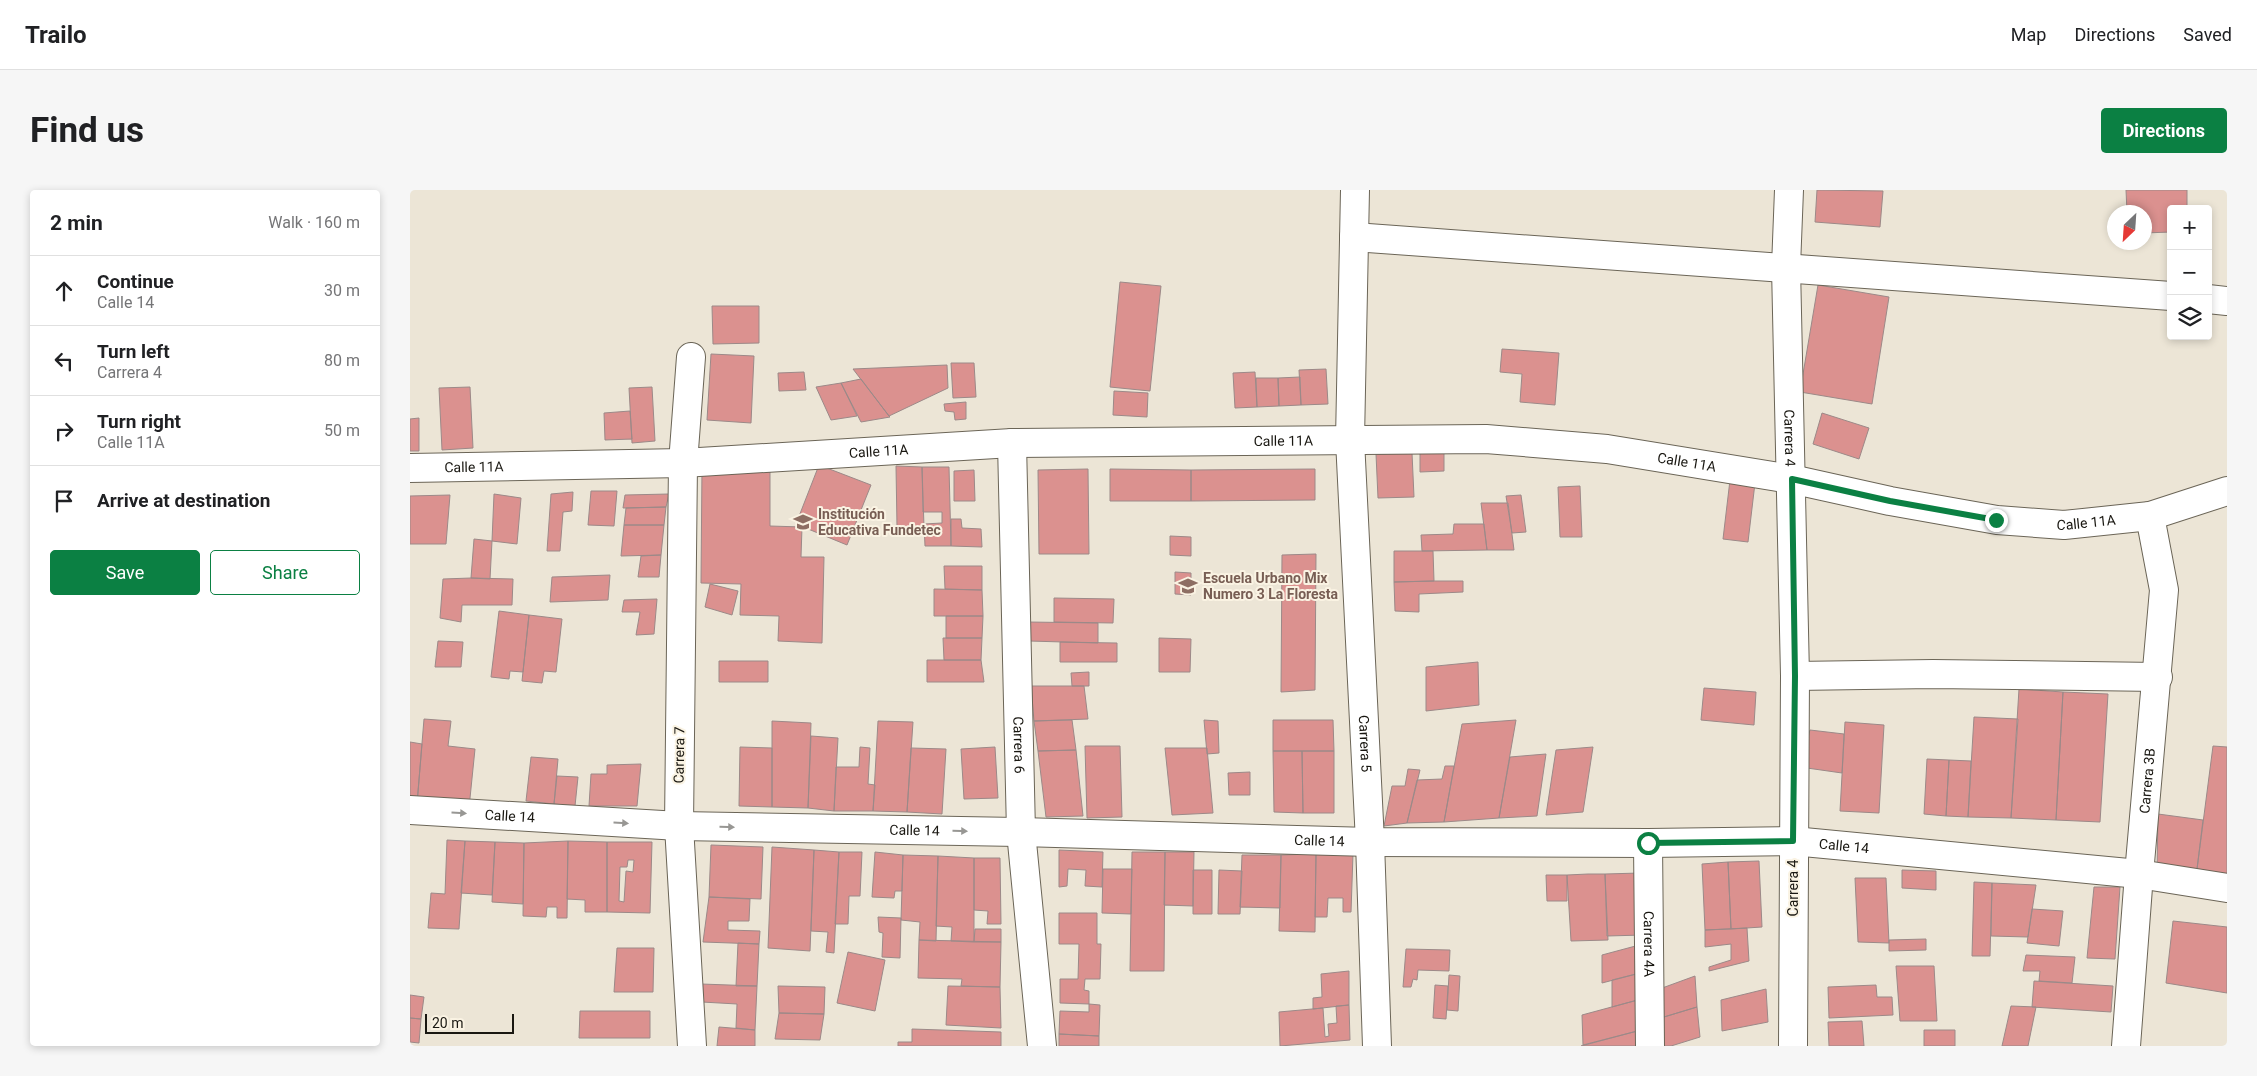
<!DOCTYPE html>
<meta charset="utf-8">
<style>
body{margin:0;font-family:Roboto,sans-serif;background:#f6f6f6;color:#202124}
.controls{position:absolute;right:15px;top:15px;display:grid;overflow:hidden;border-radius:5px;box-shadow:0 2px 8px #0003}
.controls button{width:45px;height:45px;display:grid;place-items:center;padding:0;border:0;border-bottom:1px solid #e0e0e0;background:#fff;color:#202124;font:25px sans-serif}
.compass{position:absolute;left:1697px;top:15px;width:45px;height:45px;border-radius:50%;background:#fff;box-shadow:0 2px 8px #0003;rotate:205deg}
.scale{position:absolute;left:15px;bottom:12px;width:89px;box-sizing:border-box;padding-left:5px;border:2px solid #191711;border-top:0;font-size:14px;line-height:18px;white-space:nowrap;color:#191711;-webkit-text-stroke:4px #faf3e3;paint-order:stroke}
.stop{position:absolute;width:15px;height:15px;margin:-11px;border:4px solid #0b8043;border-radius:50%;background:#fff}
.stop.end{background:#0b8043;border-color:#fff;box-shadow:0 1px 5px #0008}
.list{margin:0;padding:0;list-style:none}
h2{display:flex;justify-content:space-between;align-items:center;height:65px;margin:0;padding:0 20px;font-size:21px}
h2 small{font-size:16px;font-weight:400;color:#757577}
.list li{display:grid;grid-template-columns:32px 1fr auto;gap:15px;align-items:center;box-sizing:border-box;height:70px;padding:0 20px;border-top:1px solid #e0e0e0}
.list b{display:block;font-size:19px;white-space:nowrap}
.list p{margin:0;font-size:16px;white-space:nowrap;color:#757577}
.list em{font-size:16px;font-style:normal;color:#757577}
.actions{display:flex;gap:10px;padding:15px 20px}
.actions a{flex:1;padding:11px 0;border:1px solid #0b8043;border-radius:5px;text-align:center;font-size:18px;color:#0b8043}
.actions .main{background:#0b8043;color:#fff}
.icon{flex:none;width:28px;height:28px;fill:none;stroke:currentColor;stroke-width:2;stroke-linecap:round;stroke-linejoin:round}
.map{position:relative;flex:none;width:1817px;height:856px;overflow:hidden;border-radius:5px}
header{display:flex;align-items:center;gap:30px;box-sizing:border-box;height:70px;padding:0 25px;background:#fff;border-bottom:1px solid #e0e0e0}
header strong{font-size:24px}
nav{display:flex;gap:28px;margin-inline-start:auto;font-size:18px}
.intro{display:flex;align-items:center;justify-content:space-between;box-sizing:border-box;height:120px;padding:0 30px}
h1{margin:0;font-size:35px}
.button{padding:12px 22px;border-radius:5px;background:#0b8043;color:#fff;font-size:18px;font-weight:700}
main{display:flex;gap:30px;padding:0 30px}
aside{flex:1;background:#fff;border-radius:5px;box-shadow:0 2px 8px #0003}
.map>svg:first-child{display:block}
.building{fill:#db918f;stroke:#9c8988;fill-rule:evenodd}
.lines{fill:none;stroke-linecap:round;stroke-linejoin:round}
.street-casing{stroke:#6b6557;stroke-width:30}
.street{stroke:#fff;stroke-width:28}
.oneway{fill:#989794}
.route{stroke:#0b8043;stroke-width:6}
.labels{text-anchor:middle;stroke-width:4;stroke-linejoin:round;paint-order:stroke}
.street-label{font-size:14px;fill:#191711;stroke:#faf3e3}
.education-label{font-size:14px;font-weight:bold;fill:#785e54;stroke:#faf3e3;text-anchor:start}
</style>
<header>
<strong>Trailo</strong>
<nav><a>Map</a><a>Directions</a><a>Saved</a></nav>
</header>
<div class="intro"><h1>Find us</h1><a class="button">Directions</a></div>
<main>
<aside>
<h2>2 min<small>Walk · 160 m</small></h2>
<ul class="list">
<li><svg class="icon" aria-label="ahead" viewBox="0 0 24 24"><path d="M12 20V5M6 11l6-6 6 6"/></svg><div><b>Continue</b><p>Calle 14</p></div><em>30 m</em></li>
<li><svg class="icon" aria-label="left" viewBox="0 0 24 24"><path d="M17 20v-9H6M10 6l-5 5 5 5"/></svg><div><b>Turn left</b><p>Carrera 4</p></div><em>80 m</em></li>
<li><svg class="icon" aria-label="right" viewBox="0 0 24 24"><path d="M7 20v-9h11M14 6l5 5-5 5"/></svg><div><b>Turn right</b><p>Calle 11A</p></div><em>50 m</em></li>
<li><svg class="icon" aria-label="arrive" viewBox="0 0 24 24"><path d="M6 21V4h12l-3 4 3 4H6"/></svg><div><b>Arrive at destination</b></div></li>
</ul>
<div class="actions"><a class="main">Save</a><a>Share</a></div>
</aside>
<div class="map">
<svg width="1817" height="856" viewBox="0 0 1817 856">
<rect width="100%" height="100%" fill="#ece5d6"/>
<path class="building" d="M1407,0L1473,1L1470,37L1405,32Z
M1716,0H1777V19H1761V42L1734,43V22H1717Z
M710,92L751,96L740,201L700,197Z
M1408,95L1479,107L1462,214L1390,202Z
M302,116H349V153L303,154Z
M1092,159L1149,163L1145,215L1110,212L1112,184L1090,182Z
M301,164L344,166L341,233L297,230Z
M541,173H564L566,207L543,208Z
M537,175L538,198L479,226L443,179Z
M916,179L918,214L891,215L889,180Z
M394,182L396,200L369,201L368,183Z
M845,182L847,217L825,218L823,183Z
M890,187L891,215L869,216L868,188Z
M846,188H868L869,216L847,217Z
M451,189L479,226L480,227L451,232L431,193Z
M431,193L447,226L421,230L406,197Z
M60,197L63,258L32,260L29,198Z
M242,197L245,251L222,253L219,198Z
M704,201L738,203L737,227L703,225Z
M556,212V229L545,230L544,222L535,221L534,214Z
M220,221L222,249L195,250L194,223Z
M1412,223L1459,238L1449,269L1403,254Z
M9,228V261H0V229Z
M1034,255V281L1010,282V256Z
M1002,263L1004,307L968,308L966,264Z
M360,274V336L392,337L391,367H414L412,453L368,451L369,426L330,425L331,394L291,393L292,277Z
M409,275L461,295L437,355L386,334Z
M486,276L512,277L514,337H487Z
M512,277H539L541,356H515L514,334L532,333V322H513Z
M678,279L679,364H629L628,280Z
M700,279L781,280V311H700Z
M905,279V310L781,311V280Z
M564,280L565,311H544V281Z
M1320,290L1345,293L1338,352L1313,349Z
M1170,296L1172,347H1150L1148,297Z
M181,301H207L204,336L178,335Z
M163,302L162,321L153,322L150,361H137L141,304Z
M84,304L111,308L107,354L82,351Z
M259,304L256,317L213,318L215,305Z
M40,305L36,354H0V306Z
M1111,305L1116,342L1102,343L1096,306Z
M1071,313H1098L1104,360H1077Z
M256,317L254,335H214L216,318Z
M541,329H551L552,338L571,339L572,357L541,356Z
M1044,334H1074L1077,360L1012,361L1011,345L1043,344Z
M214,335H254L251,365L211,366Z
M760,346L781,347V366L760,365Z
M64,349L82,351L80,389L61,388Z
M984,361H1023L1024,391L984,392Z
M906,364L905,500L871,502L872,365Z
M251,365L249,387H228L231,366Z
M534,376H572V400L535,399Z
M765,382L781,383V405L765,404Z
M200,385L198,410L140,412L142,387Z
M61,388L103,389L102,415H52L51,432L30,428L33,389Z
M1024,391H1053V402L1009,404V422L985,421L984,392Z
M300,394L328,401L322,425L295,417Z
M524,399L572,400L573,426H524Z
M644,408L704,409L703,433L644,432Z
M247,409L244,444L226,445L230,422H212L214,410Z
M89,421L119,425L113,482L100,481L99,489L81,487Z
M119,425L152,429L146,482L134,481L132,493L112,491Z
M536,426H573L572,448H536Z
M618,432L688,433V453L619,451Z
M533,448H572L571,470H534Z
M749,448L781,449L780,482H749Z
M28,451L53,452L51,477H25Z
M650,452L707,453V472H650Z
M517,470H571L574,492H517Z
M309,471H358V492H309Z
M1068,472L1069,515L1016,521V477Z
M679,482V496H662L661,483Z
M621,496H674L678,529L624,531Z
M1294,498L1346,502L1344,535L1291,530Z
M1609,499L1653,502L1646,630L1601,628Z
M1653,502L1698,504L1690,632L1646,630Z
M1564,527L1608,529L1601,628L1558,627Z
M14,529L41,531L38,556L65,559L59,618L7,614Z
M662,530L666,560L628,561L624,531Z
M794,530L808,531L809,563L797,564Z
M863,530H923L924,561H863Z
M1106,530L1089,628L1034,632L1052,534Z
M362,531L401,533L398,618L362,617Z
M468,531L503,532L497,622L463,621Z
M1435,532L1474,535L1469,623L1430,621Z
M1400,540L1434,544L1432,583L1390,577Z
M401,546L428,548L424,621L398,618Z
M0,552L12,554L7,614L0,613Z
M675,556H710L712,627L677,628Z
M1803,556L1817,557V691L1786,687Z
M330,557L362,558V617L329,616Z
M450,557L460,558L458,594L465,595L463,621H424L426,577H449Z
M585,557L588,608L554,609L551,559Z
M1183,557L1173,622L1136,625L1146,560Z
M501,558L536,559L532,624L497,622Z
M755,558H797L803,623L762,625Z
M666,560L673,626L636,627L628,561Z
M863,561H892L893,623L864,622Z
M892,561H924V623H893Z
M1136,564L1127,626L1089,628L1100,567Z
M121,567L148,569L144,614L116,611Z
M1517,569L1539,570L1536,626L1514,624Z
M1539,570L1561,571L1558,627L1536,626Z
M231,574L227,616H179L181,584H197V575Z
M1035,576H1044L1034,632L997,633L1007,590L1032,589Z
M998,579L1010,580L997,633L974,636L982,596H995Z
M840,582V605H819L818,583Z
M147,586L168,587L165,616L144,614Z
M1748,624L1793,630L1786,687L1747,682Z
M37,650L55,651L49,739L18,738L21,703L35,704Z
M55,651L85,652L82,705L51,703Z
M158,651L157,728H147V717H137L136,727L113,726L114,653Z
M158,651L197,652V722H175V710L157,709Z
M85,652L114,653L113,714L82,712Z
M197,652H242L240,723L197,722ZM218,670H224L223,682L216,681L214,712L209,711L210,677H217Z
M301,655L353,657L351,709L299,707Z
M362,657L404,660L400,761L358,758Z
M404,660L429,662L424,763L416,762L418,742L401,741Z
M649,660L693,662L692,697L675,696L676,680L658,679L657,696L649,697Z
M429,662H452L450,706H439L438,734H425Z
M465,662L493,665L492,701H485L484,708L462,707Z
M722,662H755L754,781H720Z
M755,662H784L783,716L754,715Z
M906,664L905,742L869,741L871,665Z
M906,664H943L941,722H933V708H918L917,727H905Z
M493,665L528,666L526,751L509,750L510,732L491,730Z
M832,665H871L870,718L830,717Z
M528,666L564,668V752L541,751L542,737L526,736Z
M564,668H590L591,734H577L578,721L564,720Z
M1349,671L1352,737L1321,739L1318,672Z
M1318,672L1321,739L1295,740L1292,674Z
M693,679H722L721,724L692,723Z
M783,680H802V724H783Z
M809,680L832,681L830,724H808Z
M1492,680L1526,681V700L1492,698Z
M1230,683L1233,745L1197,746L1195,684Z
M1178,684H1195L1198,750L1161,751L1157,685Z
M1136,685H1157V711H1137Z
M1445,688H1476L1479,753L1448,752Z
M1564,692L1582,693L1580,766H1562Z
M1582,693L1626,695L1618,747L1581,746Z
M1684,697H1710L1705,769L1677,768Z
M299,707L340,709L339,731H318V740L350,741L349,754L293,752Z
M1622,719L1653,721L1649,756L1617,753Z
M649,723H687V754H691L690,789H675L674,800L679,801V814L650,813V789H668L669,754H649Z
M468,727L491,728L490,768L472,767L473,743L469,742Z
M1763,731L1817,737V803L1756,793Z
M1337,738L1339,771L1299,781V777L1321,770V754L1295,757V740Z
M565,739H591V752H564Z
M1516,749V760L1479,761V750Z
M509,750L591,752L590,797L551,796L552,789L508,788Z
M328,753L349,754L347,796H326Z
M1233,754L1234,782L1192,793V765Z
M207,758H244L243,802H204Z
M996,759L1040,760L1039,781L1008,780L1007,790L1003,789L1001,797H993Z
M438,762L475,770L465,821L427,813Z
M1616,765L1665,767L1662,793L1629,791L1630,781H1613Z
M1486,776H1524L1527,831H1490Z
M939,781V815L903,819V808L912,807L911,784Z
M1234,782L1235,808L1202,817V790Z
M1039,785L1050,786L1048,821L1037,820Z
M1285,786L1287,817L1244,830V801Z
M1624,791L1703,796L1701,822L1622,817Z
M291,794L347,796L345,840L326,838L327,814L292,812Z
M1025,795L1038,796L1036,829L1023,828Z
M1466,795L1467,807H1482L1483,825L1419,828L1418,797Z
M368,796L415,797L414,824L369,823Z
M538,796L590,797L591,838L536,835Z
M1356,799L1358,832L1312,841L1311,810Z
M0,805L14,807L11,829L0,828Z
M1235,808V839L1173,855L1172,825Z
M679,814L690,815L689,846L649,844L650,821L679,822Z
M939,815L940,850L870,856L869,822L913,818L915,847L919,846L918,834L927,833L926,816Z
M1601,816L1626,817L1618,856H1592Z
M1287,817L1290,847L1261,856H1246L1244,830Z
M170,821H240V848H169Z
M369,823L414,824L410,850L365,849Z
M0,828L11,829L9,853L0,852Z
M1452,831L1454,856H1419L1418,832Z
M309,837L345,840V856H307Z
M502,839L591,842V856H488V852H502Z
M1235,839V856H1171Z
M1514,840H1545V856H1514Z
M649,844L689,846V856H649Z"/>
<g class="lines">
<g class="street-casing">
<g id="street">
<path id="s1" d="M945,0L940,250L960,652L967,856"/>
<path id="s2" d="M1379,0L1376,77L1385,486L1383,856"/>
<path d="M944,47L1761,106"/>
<path d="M1798,109L1817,111"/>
<path d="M281,167L273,273L269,636L282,856"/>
<path id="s3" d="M602,253L611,642L632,856"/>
<path id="s4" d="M0,278L273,273L602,253L1076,249L1197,259L1381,289L1480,311L1587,330L1654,335L1740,326L1817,301"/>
<path d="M1385,486L1523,484L1748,487"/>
<path id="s5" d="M0,620L269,636L611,642L960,652L1238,653L1383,651L1729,684L1817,698"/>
<path id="s6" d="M1238,653L1240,856"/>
<path id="s7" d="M1716,856L1729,684L1754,400L1740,326"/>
</g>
</g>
<use href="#street" class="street"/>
</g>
<defs><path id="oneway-solid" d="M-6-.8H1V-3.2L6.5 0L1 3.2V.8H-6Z" transform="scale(1.25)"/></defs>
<g class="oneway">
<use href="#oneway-solid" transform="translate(49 623) rotate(3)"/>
<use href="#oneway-solid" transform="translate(211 633) rotate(3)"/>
<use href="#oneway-solid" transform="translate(317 637) rotate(1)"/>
<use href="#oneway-solid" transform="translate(550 641) rotate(1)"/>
</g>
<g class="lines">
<path class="route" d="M1238,653L1383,651L1385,486L1382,289L1480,311L1586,330"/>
</g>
<defs>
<g id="school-bare" transform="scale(1.5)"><path d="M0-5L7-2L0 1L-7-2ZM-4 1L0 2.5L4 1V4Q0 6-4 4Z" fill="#8d6e63" stroke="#faf3e3" stroke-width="2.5" paint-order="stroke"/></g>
</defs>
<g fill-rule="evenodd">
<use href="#school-bare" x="393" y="332"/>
<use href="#school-bare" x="778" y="396"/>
</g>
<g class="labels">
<g class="street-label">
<text dy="5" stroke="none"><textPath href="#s2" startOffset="248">Carrera 4</textPath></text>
<text dy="5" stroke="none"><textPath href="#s4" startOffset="874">Calle 11A</textPath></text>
<text dy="5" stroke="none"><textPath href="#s4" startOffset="469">Calle 11A</textPath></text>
<text dy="5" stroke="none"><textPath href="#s4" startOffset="1279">Calle 11A</textPath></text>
<text dy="5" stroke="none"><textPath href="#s4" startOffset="64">Calle 11A</textPath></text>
<text dy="5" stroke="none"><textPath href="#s4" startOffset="1684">Calle 11A</textPath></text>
<text dy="5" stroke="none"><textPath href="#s1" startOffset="554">Carrera 5</textPath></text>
<text dy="5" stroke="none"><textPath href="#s3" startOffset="302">Carrera 6</textPath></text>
<text transform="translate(269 565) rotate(-89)" y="5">Carrera 7</text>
<text dy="5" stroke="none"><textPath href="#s7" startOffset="266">Carrera 3B</textPath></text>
<text dy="5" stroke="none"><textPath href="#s5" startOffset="100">Calle 14</textPath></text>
<text dy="5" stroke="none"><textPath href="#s5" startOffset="505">Calle 14</textPath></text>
<text dy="5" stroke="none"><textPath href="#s5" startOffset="910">Calle 14</textPath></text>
<text dy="5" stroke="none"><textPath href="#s5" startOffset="1435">Calle 14</textPath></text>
<text transform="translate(1383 698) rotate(-90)" y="5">Carrera 4</text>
<text dy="5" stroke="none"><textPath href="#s6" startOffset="101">Carrera 4A</textPath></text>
</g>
<g class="education-label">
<text x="408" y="329">Institución<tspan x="408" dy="16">Educativa Fundetec</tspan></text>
<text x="793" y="393">Escuela Urbano Mix<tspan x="793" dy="16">Numero 3 La Floresta</tspan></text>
</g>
</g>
</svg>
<div class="controls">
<button>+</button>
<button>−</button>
<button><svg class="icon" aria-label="layers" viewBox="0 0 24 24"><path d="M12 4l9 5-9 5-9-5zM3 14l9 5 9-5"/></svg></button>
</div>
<svg class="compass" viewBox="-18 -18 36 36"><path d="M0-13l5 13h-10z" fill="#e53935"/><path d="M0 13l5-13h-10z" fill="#757577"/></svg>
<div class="scale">20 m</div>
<div class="stop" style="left:1238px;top:653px"></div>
<div class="stop end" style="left:1586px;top:330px"></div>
</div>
</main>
